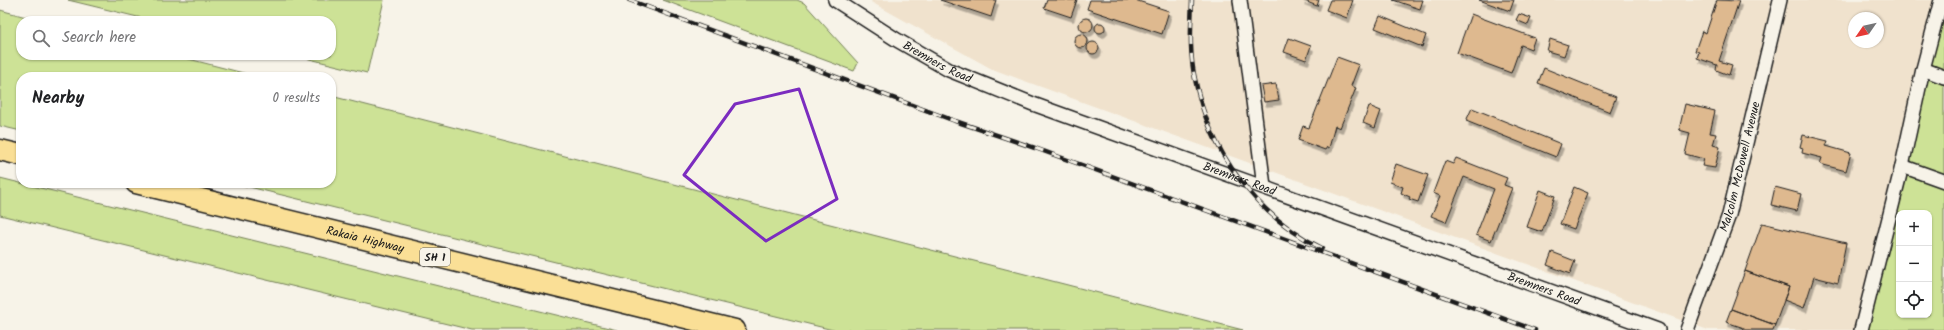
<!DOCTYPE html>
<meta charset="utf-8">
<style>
body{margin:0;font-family:Kalam,sans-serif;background:#f6f6f6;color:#202124}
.controls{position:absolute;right:12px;bottom:12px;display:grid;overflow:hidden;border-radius:8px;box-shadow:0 1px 3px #0004}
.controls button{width:36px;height:36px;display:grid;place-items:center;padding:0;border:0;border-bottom:1px solid #e0e0e0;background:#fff;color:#202124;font:20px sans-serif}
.compass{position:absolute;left:1848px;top:12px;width:36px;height:36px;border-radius:50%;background:#fff;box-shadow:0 1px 3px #0004;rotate:236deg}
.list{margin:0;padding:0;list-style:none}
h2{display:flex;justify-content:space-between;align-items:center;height:52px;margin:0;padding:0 16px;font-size:17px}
h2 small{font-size:13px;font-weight:400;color:#757577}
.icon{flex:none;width:22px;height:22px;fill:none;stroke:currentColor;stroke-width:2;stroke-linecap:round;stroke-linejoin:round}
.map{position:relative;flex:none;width:1944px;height:330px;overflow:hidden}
.search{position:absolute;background:#fff;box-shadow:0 1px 3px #0004;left:16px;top:16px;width:320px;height:44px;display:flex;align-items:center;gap:10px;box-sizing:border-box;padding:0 14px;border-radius:16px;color:#757577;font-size:15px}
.panel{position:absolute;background:#fff;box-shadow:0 1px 3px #0004;left:16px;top:72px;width:320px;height:116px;border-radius:16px}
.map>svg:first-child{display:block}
.built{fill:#f0e2cd;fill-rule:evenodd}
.green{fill:#cde296;stroke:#747f59;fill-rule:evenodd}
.building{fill:#deb98f;stroke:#1c1c1c;filter:url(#shadow)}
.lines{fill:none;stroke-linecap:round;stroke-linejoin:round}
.minor-casing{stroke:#1c1c1c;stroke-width:16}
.highway-casing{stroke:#1c1c1c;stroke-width:23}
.minor{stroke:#f7f3e8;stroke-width:13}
.highway{stroke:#fadf96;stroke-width:20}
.rail-casing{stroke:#1c1c1c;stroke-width:4.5}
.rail{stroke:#f7f3e8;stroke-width:3;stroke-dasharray:9;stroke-linecap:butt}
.marked{fill:none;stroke:#7b2cbf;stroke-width:3;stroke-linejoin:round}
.labels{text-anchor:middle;stroke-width:4;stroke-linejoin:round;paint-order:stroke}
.shield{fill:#f7f3e8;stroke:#5e5c59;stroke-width:1}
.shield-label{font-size:11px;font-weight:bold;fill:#1c1c1c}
.street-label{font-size:12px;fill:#1c1c1c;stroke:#f7f3e8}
</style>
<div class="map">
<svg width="1944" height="330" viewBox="0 0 1944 330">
<defs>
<filter id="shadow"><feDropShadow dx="2.5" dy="4.5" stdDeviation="0" flood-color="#0004"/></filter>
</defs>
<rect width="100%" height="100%" fill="#f7f3e8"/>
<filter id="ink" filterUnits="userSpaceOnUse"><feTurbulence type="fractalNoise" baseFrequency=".025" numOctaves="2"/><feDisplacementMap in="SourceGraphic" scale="8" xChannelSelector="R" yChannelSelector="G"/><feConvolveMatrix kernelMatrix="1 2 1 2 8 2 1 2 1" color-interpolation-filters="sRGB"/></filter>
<g filter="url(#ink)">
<path class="built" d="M872,0H1937L1855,330H1708L992,69L871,2ZM1854,18H1878V42H1854Z"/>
<path class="green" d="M68,0H384L367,73L293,55H331V21H154Z
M663,0H797L804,3L858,63L854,71Z
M1944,0V330H1855ZM1899,213H1929V315H1899Z
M0,10L41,21H21V55H173L259,77H21V131L0,126Z
M331,96L1243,330H833L233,183H331Z
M0,178L617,330H472L0,215Z"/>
<path class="building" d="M940,0H996L991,17Z
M1047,0H1077L1071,17L1044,8Z
M1090,0H1135L1169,11L1162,34L1087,9Z
M1302,0H1319L1317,6Z
M1330,0H1353L1347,18L1326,10Z
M1393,0H1423L1420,9Z
M1479,0H1514L1510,11Z
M1717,0L1739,1L1719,61L1732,65L1729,75L1716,70L1717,65L1697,58L1699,52L1695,51L1702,31L1706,33Z
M1471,14L1535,38L1531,49L1521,45L1511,73L1457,53Z
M1519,14L1531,18L1528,25L1516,20Z
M1380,16L1426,35L1422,47L1375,28Z
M1079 25a7 7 0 1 1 14 0a7 7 0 1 1-14 0Z
M1095 28a5 5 0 1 1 10 0a5 5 0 1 1-10 0Z
M1074 41a7 7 0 1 1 14 0a7 7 0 1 1-14 0Z
M1289,38L1311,46L1306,60L1284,52Z
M1550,39L1568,45L1564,56L1547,51Z
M1087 48a6 6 0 1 1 12 0a6 6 0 1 1-12 0Z
M1337,57L1359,65L1351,86L1356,88L1340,128L1335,126L1329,148L1327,147L1325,150L1298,140L1303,126L1309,128Z
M1544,68L1616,97L1610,112L1538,83Z
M1276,84L1279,100L1264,102L1261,86Z
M1685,104L1715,111L1710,133L1716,134L1713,145L1720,147L1715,168L1702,166L1704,159L1685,154L1690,133L1679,130Z
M1369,106L1381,111L1375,128L1363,123Z
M1472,108L1561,144L1556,157L1466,121Z
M1803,135L1828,141L1826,146L1851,153L1846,171L1820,164L1822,158L1802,153L1803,148L1800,147Z
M1456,158L1507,178L1504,185L1512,188L1491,241L1476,235L1494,189L1464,177L1446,222L1431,216L1440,196L1433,193L1445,161L1453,164Z
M1396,164L1428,175L1418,202L1409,199L1410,197L1401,193L1403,187L1390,182Z
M1574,187L1588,193L1574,229L1560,224Z
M1775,187L1801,194L1797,211L1771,205Z
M1540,190L1555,196L1542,232L1527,227Z
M1762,223L1846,243L1838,283L1814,277L1804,308L1784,300L1789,287L1745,271Z
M1552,252L1575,261L1570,274L1547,265Z
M1745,271L1789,287L1775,325L1731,309Z
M1731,309L1775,325L1773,330H1743L1744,328L1726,322Z"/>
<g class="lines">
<g class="minor-casing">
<g id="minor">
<path id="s1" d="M835,0L897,40L949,70L1033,104L1658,330"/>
<path d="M1240,0L1264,186"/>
<path d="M1923,69L1944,77"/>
<path d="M1902,166L1944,181"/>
<path id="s2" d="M1687,330L1729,215L1780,0"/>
<path d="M1861,330L1902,166L1923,69L1941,0"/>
</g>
</g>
<g class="highway-casing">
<g id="highway">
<path d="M0,150L21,155"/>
<path id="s3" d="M136,183L735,330"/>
</g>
</g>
<use href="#minor" class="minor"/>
<use href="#highway" class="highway"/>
<g class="rail-casing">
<path id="rail" d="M629,0L955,121L1035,148L1535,330
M1192,0C1191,26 1189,53 1195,79C1209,150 1255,216 1322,248"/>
</g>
<use href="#rail" class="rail"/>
</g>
</g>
<path class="marked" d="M799,89L837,199L766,241L684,175L735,104Z"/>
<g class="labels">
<rect class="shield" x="420" y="248" width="30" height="18" rx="3"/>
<g class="shield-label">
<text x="435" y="261">SH 1</text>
</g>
<g class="street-label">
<text dy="4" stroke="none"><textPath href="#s1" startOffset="120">Bremners Road</textPath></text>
<text dy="4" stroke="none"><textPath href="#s2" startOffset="172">Malcolm McDowell Avenue</textPath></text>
<text dy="4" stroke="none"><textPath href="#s1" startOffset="444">Bremners Road</textPath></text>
<text dy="4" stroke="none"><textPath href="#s3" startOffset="236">Rakaia Highway</textPath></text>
<text dy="4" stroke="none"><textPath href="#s1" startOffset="768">Bremners Road</textPath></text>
</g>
</g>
</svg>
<div class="controls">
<button>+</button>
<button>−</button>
<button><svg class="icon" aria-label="locate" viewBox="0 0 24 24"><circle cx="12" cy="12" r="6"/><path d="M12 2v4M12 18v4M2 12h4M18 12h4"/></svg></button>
</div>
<svg class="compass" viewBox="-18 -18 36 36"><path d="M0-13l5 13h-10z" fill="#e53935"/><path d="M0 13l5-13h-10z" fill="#757577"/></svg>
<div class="search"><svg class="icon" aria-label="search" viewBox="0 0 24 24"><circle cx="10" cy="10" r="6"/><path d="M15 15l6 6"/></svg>Search here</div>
<section class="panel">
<h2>Nearby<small>0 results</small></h2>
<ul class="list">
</ul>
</section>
</div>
